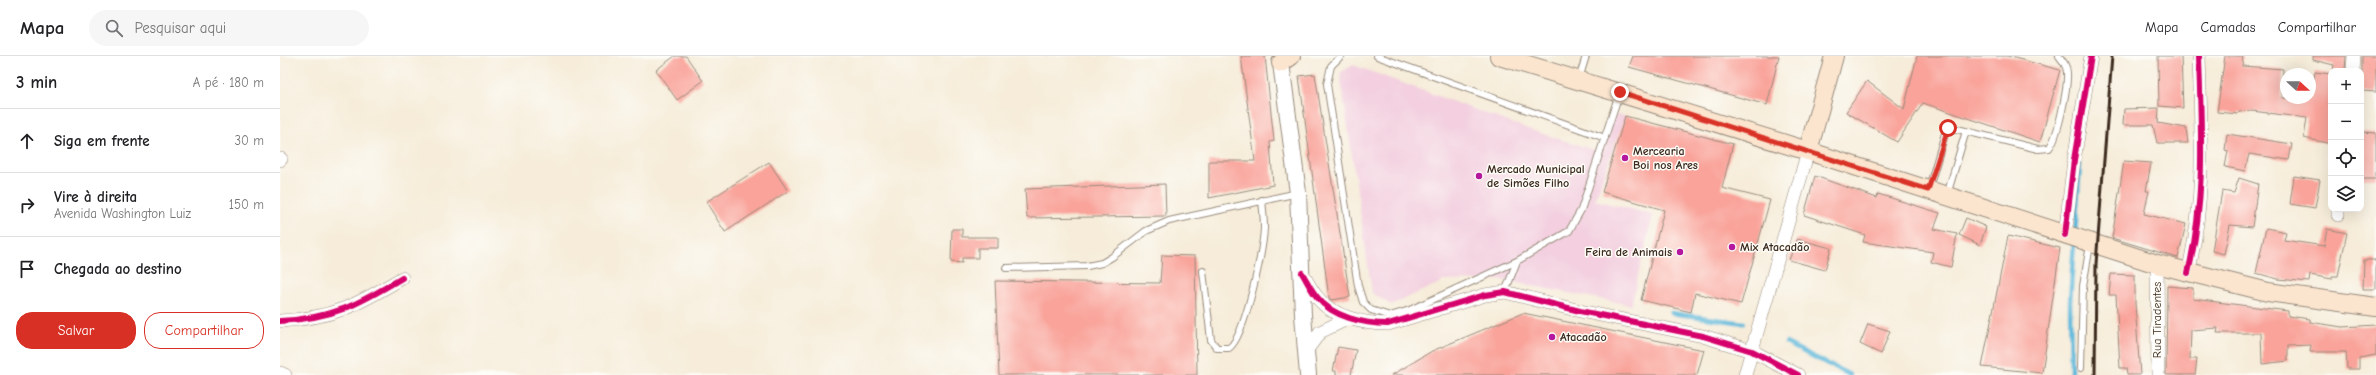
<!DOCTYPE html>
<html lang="pt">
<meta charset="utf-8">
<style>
body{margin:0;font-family:"Comic Neue",sans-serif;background:#f6f6f6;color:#202124}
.controls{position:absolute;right:12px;top:12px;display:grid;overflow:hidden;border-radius:8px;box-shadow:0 4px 16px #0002}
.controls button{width:36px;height:36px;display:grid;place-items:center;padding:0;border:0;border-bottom:1px solid #e0e0e0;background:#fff;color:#202124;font:20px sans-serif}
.compass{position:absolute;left:2000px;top:12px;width:36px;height:36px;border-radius:50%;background:#fff;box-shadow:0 4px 16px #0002;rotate:111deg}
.stop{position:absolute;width:12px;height:12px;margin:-9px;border:3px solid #d93025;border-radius:50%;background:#fff}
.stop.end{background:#d93025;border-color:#fff;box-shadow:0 1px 4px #0008}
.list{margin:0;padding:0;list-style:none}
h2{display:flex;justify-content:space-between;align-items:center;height:52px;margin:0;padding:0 16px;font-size:17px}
h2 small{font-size:13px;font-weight:400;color:#757577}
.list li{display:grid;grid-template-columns:26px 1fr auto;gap:12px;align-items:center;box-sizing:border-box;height:64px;padding:0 16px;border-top:1px solid #e0e0e0}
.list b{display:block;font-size:15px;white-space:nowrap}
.list p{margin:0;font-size:13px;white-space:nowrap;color:#757577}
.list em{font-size:13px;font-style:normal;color:#757577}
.actions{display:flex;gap:8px;padding:12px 16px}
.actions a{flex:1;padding:9px 0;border:1px solid #d93025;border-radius:16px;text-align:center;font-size:14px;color:#d93025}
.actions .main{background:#d93025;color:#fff}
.icon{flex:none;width:22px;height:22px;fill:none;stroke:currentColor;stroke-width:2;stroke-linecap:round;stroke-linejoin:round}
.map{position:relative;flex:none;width:2096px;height:319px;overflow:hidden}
header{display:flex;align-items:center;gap:24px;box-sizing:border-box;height:56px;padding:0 20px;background:#fff;border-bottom:1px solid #e0e0e0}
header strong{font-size:19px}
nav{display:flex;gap:22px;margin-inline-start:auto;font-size:14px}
.search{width:280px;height:36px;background:#f6f6f6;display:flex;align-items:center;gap:10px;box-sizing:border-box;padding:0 14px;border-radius:22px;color:#757577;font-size:15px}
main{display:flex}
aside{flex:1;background:#fff}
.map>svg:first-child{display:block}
.built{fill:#f3cfdf}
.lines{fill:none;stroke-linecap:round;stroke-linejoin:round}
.stream{stroke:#5cb7da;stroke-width:4.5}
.building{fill:#f9a39a}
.service-casing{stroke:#988b7c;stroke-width:8}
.minor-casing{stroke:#988b7c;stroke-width:14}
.tertiary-casing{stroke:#988b7c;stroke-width:18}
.secondary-casing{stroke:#988b7c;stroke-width:20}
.service{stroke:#fff;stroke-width:6}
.minor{stroke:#fff;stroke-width:13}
.tertiary{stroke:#fff;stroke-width:16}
.secondary{stroke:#fbe5cf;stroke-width:18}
.rail{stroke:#3b2a1e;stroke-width:3}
.cycleway-casing{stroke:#fdfcf7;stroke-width:8}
.cycleway{stroke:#d6006c;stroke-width:6}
.route{stroke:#d93025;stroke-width:5}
.poi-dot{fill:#b5179e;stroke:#fdfcf7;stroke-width:1.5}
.labels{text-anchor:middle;stroke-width:3;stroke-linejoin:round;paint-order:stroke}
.poi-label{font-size:12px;font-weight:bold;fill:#3b2a1e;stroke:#fdfcf7;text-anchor:start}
.street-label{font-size:12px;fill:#3b2a1e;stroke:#fdfcf7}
</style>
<header>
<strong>Mapa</strong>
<div class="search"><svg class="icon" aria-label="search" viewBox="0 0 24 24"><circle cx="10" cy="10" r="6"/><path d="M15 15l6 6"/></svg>Pesquisar aqui</div>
<nav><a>Mapa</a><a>Camadas</a><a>Compartilhar</a></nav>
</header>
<main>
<aside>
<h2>3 min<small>A pé · 180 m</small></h2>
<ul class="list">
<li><svg class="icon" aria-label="ahead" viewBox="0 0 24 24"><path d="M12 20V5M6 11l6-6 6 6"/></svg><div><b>Siga em frente</b></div><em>30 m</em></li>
<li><svg class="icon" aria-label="right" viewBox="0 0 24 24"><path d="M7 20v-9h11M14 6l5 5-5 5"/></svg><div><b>Vire à direita</b><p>Avenida Washington Luiz</p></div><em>150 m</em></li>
<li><svg class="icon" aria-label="arrive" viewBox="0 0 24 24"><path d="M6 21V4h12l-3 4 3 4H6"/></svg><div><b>Chegada ao destino</b></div></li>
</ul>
<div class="actions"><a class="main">Salvar</a><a>Compartilhar</a></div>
</aside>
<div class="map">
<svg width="2096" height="319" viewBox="0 0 2096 319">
<rect width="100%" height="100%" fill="#fdfcf7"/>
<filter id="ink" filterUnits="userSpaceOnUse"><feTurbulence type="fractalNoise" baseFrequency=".025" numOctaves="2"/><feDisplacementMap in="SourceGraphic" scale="8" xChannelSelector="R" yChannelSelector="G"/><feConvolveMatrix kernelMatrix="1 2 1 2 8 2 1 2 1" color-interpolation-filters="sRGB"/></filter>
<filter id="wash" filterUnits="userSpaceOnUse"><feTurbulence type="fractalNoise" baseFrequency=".012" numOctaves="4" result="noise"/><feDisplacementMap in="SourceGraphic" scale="16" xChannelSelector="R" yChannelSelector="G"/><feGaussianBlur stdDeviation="0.9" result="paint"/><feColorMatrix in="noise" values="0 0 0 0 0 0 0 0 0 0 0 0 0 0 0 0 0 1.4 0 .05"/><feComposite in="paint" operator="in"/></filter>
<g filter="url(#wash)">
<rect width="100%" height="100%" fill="#f6ecd9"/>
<path class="built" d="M1073,9L1248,73L1320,96L1332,59L1345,60L1315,144L1373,159L1351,249L1222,224L1164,225L1111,249L1092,237L1060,17Z"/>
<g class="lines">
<path class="stream" d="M1795,178L1800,109
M1391,257L1464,267
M1506,287L1570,319
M1791,319L1790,246L1794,185"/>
</g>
<g id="blocks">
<path class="building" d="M395,0H406L423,25L397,44L376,14Z
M961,0H985L994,85L990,86L993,129L929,142V105H975Z
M1353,0H1499L1487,49L1349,11Z
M1637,0H1727L1780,14L1760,86L1643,47L1617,86L1566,56L1587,25L1624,53Z
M1878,0H1901L1903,52L1879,50Z
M1945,0H1963L1962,10L2003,13L2002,42H2031L2035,16L2051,18V88L2024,82L2027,62L1972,55L1959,56L1958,58L1937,56Z
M2033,0H2066L2065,15H2053L2054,9L2033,4Z
M2082,0H2096V36L2082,35Z
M1035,18L1070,241L1052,244L1049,242L1019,20Z
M1879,52L1878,67L1906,72L1908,87H1877L1873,69H1843L1844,53Z
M1345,60L1453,88L1442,132L1490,144L1461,248L1415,237L1411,256L1361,244L1384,154L1322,136Z
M2083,76L2096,77V123H2081Z
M1947,78L2012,88L2009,104L1969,98L1965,115L1945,111L1948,95L1945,94Z
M1844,105L1871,107L1866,135H1869L1864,158L1906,168L1898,202L1832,182Z
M489,106L508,135L445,176L426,146Z
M1535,120L1597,142L1598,138L1660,157L1654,173L1677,178L1671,211L1651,206L1653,196L1583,186L1585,179L1524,159Z
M2014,120L2040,124L2035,152L2010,148Z
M1959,122L1978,128L1972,171L1950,169L1944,198L1932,195L1942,135L1954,137Z
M885,128L886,160L747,162L745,133Z
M1686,162L1706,171L1700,189L1679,179Z
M1986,172L2006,176L2004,184L2044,190L2047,173L2067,177L2058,220H2052V223L2030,219L2029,226L1998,223L1976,217Z
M672,173H682V181H718V192H698V202H682V207L671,206Z
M1728,180L1780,192L1762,317L1702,311Z
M1517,183L1551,192L1545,214L1509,204Z
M882,199L915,200L917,319H719L715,225L880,227Z
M2084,204H2096V233H2083Z
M1831,218L1855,219V247L1860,319H1847L1846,312H1840L1836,239H1829Z
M1887,230L1913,232V243L2008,255V260L2030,263V266L2062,271L2096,269V299L2079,302V313H2067L2066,296H2030L2031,289L2008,290V305L1982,308L1981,277H1937L1938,272L1911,274L1910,303H1917L1915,319H1886Z
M1243,257L1424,294L1417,319H1112L1152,295Z
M1588,268L1610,275L1601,298L1580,288Z
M1058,291L1076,294L1071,319H1056V315H1053Z"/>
</g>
</g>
<g filter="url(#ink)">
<use href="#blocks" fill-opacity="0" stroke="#988b7c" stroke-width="1"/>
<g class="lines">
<g class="service-casing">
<path id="service" d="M1061,0L1051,10L1047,28L1078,230L1083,246L1091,254L1110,260L1130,254L1237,205L1289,175L1301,154L1339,38
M1097,0L1325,82
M1299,23L1306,0
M1649,132L1666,74L1669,71L1758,93L1769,92C1778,82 1788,31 1787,17C1787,10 1783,5 1779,0
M1667,139L1686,75
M726,212L807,210L822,207L832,201L866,175L889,165L1018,137
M923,215L931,284L937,292H949C965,281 983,194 984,172C984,163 983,154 982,144
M1225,236L1237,205
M1801,312L1803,230L1810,189"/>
</g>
<g class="minor-casing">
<path id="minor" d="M2073,15L2074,0
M0,104L1,103
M2058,159V153
M1785,179L1794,104L1811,0
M1877,208L1878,319
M1022,217C1027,225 1031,234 1037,241C1052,261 1084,268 1108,268L1205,239L1225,236L1300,255L1423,280L1472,295L1518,319
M1908,217C1926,142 1921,75 1919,0
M0,265C54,262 77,249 122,222
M1026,295L1040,276L1069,262
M0,317L5,319
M1465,319L1528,95"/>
</g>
<g class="tertiary-casing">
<path id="tertiary" d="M1001,7L1018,137L1023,259L1028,319"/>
</g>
<g class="secondary-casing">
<path id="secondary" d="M1219,0L1528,95L1877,208L1988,236L2096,251
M1001,7L1011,0
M1528,95L1554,0"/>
</g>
<use href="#service" class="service"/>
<use href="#minor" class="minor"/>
<use href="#tertiary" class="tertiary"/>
<use href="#secondary" class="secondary"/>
<path class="rail" d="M1815,319L1816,208L1832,0"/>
<g class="cycleway-casing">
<path id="cycleway" d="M1785,179L1794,104L1811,0
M1022,217C1027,225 1031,234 1037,241C1052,261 1084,268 1108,268L1205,239L1225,236L1300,255L1423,280L1472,295L1518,319
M1908,217C1926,142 1921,75 1919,0
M0,265C54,262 77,249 122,222"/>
</g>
<use href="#cycleway" class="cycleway"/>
</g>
</g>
<g class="lines" filter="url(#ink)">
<path class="route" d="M1340,36L1648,134L1668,72"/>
</g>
<g class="poi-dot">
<circle cx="1345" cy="102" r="4"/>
<circle cx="1199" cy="120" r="4"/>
<circle cx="1452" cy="191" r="4"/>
<circle cx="1400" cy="196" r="4"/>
<circle cx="1272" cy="281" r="4"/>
</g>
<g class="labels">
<g class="poi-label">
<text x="1353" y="99">Mercearia<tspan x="1353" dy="14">Boi nos Ares</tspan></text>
<text x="1207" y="117">Mercado Municipal<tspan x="1207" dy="14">de Simões Filho</tspan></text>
<text x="1460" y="195">Mix Atacadão</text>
<text x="1392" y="200" text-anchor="end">Feira de Animais</text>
<text x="1280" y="285">Atacadão</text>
</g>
<g class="street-label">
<text transform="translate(1877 264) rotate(-90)" y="4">Rua Tiradentes</text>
</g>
</g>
</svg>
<div class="controls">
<button>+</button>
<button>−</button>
<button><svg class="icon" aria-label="locate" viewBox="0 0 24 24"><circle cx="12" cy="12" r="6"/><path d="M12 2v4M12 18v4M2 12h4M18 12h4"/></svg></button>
<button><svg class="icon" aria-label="layers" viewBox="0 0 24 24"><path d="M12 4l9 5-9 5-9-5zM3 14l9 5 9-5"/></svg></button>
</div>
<svg class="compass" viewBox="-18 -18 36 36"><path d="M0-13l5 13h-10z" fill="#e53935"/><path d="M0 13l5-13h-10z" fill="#757577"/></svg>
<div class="stop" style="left:1668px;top:72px"></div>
<div class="stop end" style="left:1340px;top:36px"></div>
</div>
</main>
